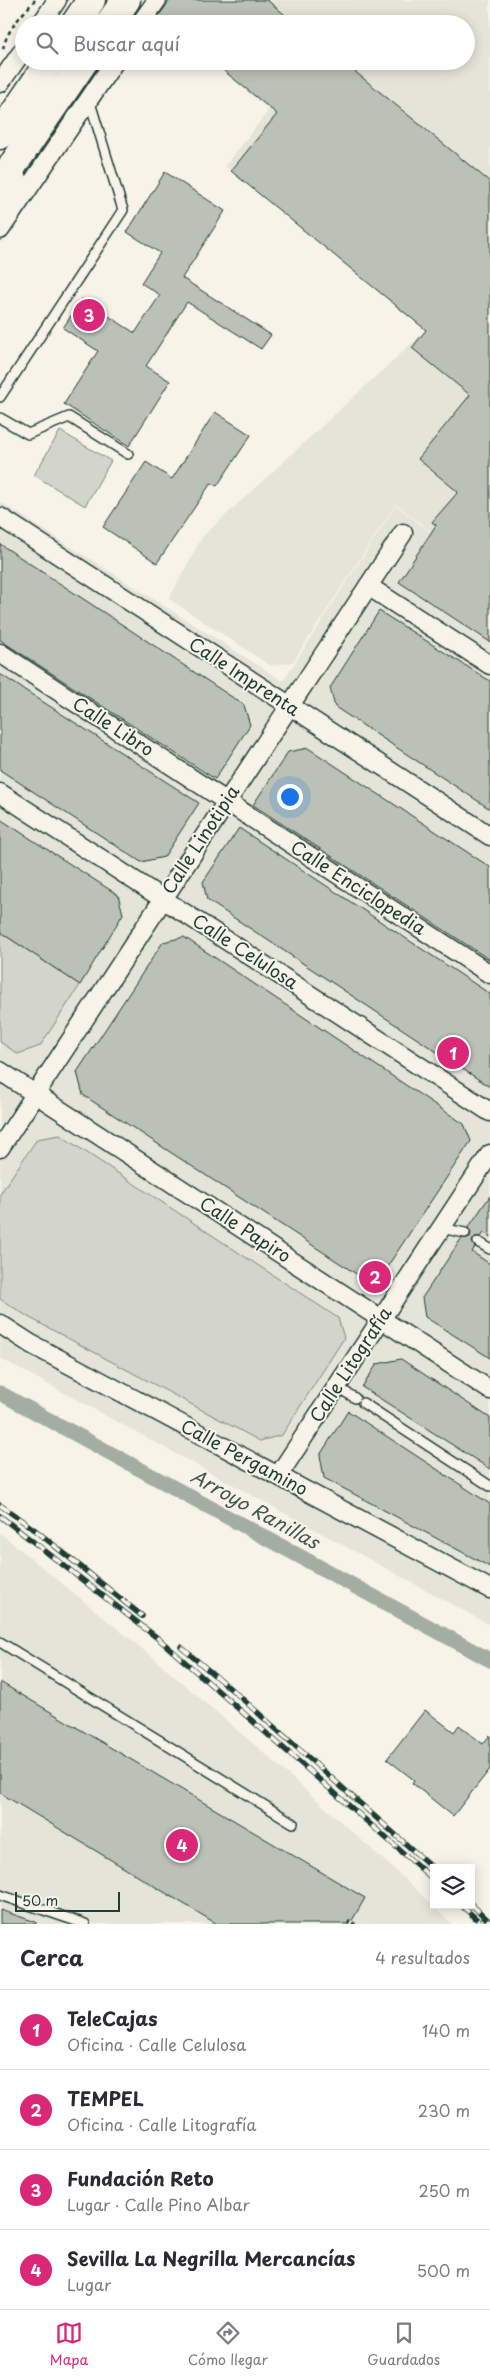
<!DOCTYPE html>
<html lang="es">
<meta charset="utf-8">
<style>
body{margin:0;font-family:"Playpen Sans",sans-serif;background:#f2f2f3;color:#2b2b33}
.controls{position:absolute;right:15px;bottom:15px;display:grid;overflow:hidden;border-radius:0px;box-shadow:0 2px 12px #0003}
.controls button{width:45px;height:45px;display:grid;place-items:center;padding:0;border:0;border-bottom:1px solid #e1e1e2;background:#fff;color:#2b2b33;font:25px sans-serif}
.scale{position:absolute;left:15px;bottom:12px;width:105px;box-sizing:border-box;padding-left:5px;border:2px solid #1f3d34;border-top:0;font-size:14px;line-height:18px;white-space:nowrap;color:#1f3d34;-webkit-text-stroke:4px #f7f3e8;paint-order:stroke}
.you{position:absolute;left:289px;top:796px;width:18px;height:18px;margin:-12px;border:4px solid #fff;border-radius:50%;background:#1a73e8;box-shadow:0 0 0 8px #1a73e833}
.badge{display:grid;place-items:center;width:32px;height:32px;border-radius:50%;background:#db2777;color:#fff;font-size:16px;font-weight:700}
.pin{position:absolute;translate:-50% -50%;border:2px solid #fff;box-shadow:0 1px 5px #0006}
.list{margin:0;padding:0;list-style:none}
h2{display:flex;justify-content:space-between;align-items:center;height:65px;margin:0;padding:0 20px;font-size:21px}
h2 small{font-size:16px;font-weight:400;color:#7c7c81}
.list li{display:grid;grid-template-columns:32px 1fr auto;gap:15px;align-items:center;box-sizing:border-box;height:80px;padding:0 20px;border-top:1px solid #e1e1e2}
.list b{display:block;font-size:19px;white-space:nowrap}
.list p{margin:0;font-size:16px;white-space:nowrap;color:#7c7c81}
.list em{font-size:16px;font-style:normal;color:#7c7c81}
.icon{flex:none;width:28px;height:28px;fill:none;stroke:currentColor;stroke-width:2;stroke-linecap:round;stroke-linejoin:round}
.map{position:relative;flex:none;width:490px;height:1924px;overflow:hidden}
.search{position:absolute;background:#fff;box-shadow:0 2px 12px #0003;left:15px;right:15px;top:15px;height:55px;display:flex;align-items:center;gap:12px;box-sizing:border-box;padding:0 18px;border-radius:28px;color:#7c7c81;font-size:19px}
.sheet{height:385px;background:#fff}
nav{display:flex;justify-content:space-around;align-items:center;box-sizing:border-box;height:70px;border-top:1px solid #e1e1e2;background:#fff;font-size:14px;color:#7c7c81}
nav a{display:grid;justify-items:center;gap:2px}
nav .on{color:#db2777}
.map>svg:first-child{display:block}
.built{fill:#e5e4d9}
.green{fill:#d3d5ca;stroke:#79897f}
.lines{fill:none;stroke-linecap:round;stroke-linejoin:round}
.canal{stroke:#a4ada3;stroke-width:15}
.building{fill:#bbc1b6;stroke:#1f3d34}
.service-casing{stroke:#1f3d34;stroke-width:12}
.minor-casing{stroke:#1f3d34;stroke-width:21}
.trunk-casing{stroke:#1f3d34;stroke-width:31}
.path{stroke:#1f3d34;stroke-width:2.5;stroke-dasharray:4 4;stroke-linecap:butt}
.service{stroke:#f7f3e8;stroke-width:9}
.minor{stroke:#f7f3e8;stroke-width:18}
.trunk{stroke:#f7f3e8;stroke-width:28}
.rail-casing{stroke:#1f3d34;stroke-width:5.5}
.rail{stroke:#f7f3e8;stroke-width:4;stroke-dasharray:11;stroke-linecap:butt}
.labels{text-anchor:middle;stroke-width:4;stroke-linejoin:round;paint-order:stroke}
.street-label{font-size:18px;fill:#1f3d34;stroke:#f7f3e8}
.water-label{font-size:19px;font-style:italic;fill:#405950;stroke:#f7f3e8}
</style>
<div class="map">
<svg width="490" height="1924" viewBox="0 0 490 1924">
<rect width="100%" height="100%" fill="#f7f3e8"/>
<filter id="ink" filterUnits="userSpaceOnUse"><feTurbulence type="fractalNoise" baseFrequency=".02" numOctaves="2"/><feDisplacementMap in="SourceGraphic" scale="10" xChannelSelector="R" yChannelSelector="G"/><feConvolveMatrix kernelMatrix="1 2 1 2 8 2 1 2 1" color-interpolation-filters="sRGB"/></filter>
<g filter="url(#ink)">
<path class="built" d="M170,0H490V578L396,504L293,662L271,666L169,599L202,537L426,330L225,166L269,110L211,61H466V24H166L157,16Z
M0,502L283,681L396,505L490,580V1625L0,1358Z
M0,1533L151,1656L263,1752L406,1880L452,1924H0Z"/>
<path class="green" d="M60,431L111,461L85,506L34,475Z
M0,932L80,985L40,1046L18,1054L0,1042Z
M60,1135L338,1318L344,1338L282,1435L260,1441L30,1318L0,1299V1194L37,1139Z"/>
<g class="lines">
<path class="canal" d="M0,1393L490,1660"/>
</g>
<path class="building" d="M170,0H267L296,24H166L158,17Z
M212,61H342L490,182V642L399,582L436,525L432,522L458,492L418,459L470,395L412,348L426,330L231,171L277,114Z
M165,172L225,211L182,278L271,335L261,349L187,302L146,366L170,381L129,446L64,404L98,351L63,328L82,299L135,333L160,295L141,283L160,253L127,232Z
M215,412L251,435L217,486L211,483L157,563L103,527L146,462L172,479Z
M0,544L244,705L250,725L215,779L0,640Z
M379,611L490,681V809L335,707L330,688Z
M0,674L199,803L164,857L141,862L0,770Z
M308,748L490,867V960L253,805L288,752Z
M0,819L118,895L123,914L80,985L0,932Z
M239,828L490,994V1087L207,900L203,882Z
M184,937L464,1124L471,1141L383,1273L364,1279L83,1095L77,1072L163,942Z
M490,1196V1237L484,1233L481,1237H475L472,1242L475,1247L472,1252L490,1264V1358L425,1317L422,1298L461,1239L470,1237L471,1232L468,1228Z
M401,1359L490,1418V1469L362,1387L377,1364Z
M348,1411L490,1504V1567L324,1478L320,1455Z
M0,1682L365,1898L350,1924H217L0,1793Z
M425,1710L454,1732L459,1725L483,1744L490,1735V1769L453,1816L412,1783L414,1780L387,1759Z
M0,1910L36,1922V1924H0Z"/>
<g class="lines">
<g class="service-casing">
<path id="service" d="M0,397L123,210L89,99
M0,418L28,434L69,417L128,454
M441,1228L465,1233
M478,1242L490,1249
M337,1387L355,1398
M363,1403L490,1486
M0,1642L293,1823
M0,1895L85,1924"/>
</g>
<g class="minor-casing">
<path id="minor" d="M41,24L57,0
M140,24L157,0
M0,83L24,49
M0,209L16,176
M0,230L115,61
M0,517L490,836
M368,586L490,665
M0,653L490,974
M0,793L490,1112
M0,1071L490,1390
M0,1148L403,533
M0,1324L31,1344L490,1589
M278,1476L490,1154"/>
</g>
<g class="trunk-casing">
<path id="trunk" d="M75,24L91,0
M109,24L126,0
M0,135L50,61
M0,184L84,61"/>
</g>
<path class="path" d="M3,49C7,29 22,15 35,0"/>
<use href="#service" class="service"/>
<use href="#minor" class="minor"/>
<use href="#trunk" class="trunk"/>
<g class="rail-casing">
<path id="rail" d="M0,1505L35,1530L142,1616
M0,1516L160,1640L434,1880
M181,1647L239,1696L434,1869
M471,1904L490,1922
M461,1905L482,1924
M350,1923L353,1924"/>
</g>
<use href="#rail" class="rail"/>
</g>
</g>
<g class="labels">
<g class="street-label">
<text transform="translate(244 677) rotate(33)" y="6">Calle Imprenta</text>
<text transform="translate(113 727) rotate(33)" y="6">Calle Libro</text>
<text transform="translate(201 840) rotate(-57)" y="6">Calle Linotipia</text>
<text transform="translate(358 888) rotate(33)" y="6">Calle Enciclopedia</text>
<text transform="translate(245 952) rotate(33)" y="6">Calle Celulosa</text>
<text transform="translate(245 1230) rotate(33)" y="6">Calle Papiro</text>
<text transform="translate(351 1365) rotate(-57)" y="6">Calle Litografía</text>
<text transform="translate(244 1458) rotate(28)" y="6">Calle Pergamino</text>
</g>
<g class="water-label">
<text transform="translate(255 1509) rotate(29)" y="7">Arroyo Ranillas</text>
</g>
</g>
</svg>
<div class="controls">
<button><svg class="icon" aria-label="layers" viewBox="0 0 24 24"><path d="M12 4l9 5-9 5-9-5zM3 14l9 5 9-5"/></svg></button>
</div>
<div class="scale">50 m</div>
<div class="you"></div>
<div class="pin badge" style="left:453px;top:1053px">1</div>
<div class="pin badge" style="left:375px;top:1277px">2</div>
<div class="pin badge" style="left:89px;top:315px">3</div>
<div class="pin badge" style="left:182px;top:1845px">4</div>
<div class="search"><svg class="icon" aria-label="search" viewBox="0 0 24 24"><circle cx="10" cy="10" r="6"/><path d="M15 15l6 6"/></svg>Buscar aquí</div>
</div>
<section class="sheet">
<h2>Cerca<small>4 resultados</small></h2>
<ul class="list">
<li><span class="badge">1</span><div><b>TeleCajas</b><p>Oficina · Calle Celulosa</p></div><em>140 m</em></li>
<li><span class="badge">2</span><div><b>TEMPEL</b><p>Oficina · Calle Litografía</p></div><em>230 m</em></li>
<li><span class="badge">3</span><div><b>Fundación Reto</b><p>Lugar · Calle Pino Albar</p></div><em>250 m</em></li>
<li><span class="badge">4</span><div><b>Sevilla La Negrilla Mercancías</b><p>Lugar</p></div><em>500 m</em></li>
</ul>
</section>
<nav>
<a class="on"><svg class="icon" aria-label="map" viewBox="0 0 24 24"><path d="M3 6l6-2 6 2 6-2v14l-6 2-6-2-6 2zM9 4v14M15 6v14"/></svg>Mapa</a>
<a><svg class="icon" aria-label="directions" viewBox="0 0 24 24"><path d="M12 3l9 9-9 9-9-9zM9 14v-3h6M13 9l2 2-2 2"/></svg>Cómo llegar</a>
<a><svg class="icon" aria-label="saved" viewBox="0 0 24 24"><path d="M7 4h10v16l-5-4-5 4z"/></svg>Guardados</a>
</nav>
